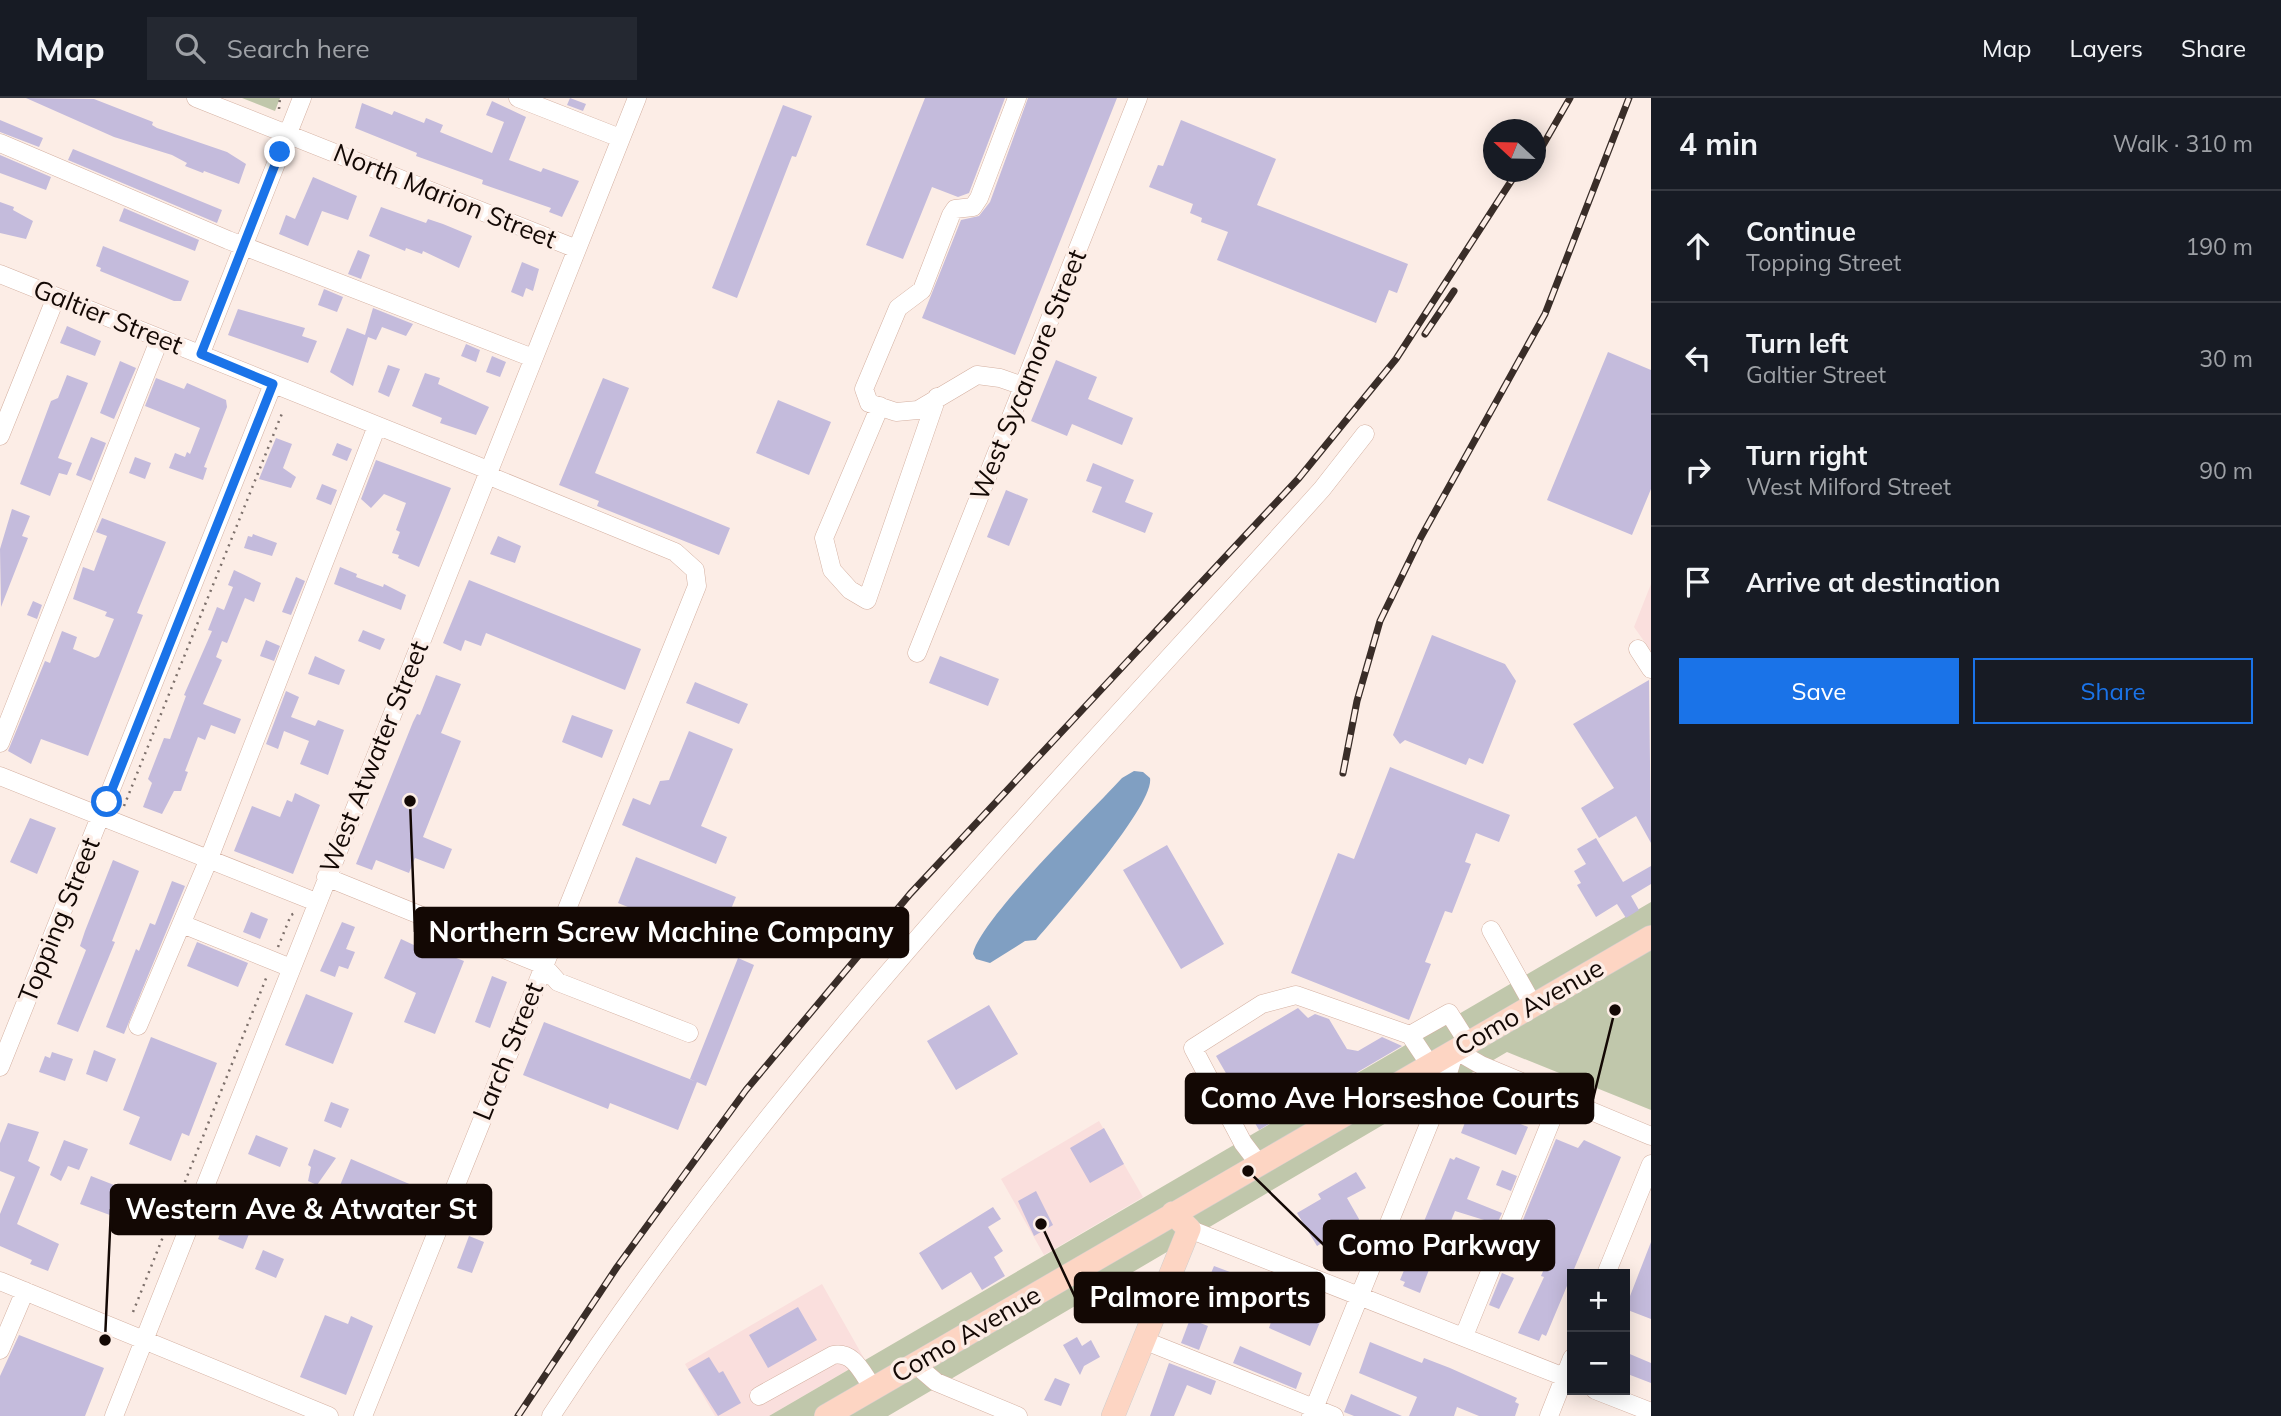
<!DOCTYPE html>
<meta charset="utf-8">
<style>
body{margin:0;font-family:Mulish,sans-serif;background:#242831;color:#f1f3f6}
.controls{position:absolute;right:21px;bottom:21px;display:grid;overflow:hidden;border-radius:0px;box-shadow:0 4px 18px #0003}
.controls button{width:63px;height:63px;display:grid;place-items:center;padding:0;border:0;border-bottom:2px solid #363941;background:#171b24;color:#f1f3f6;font:35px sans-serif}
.compass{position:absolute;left:1483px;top:21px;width:63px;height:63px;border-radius:50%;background:#171b24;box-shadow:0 4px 18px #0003;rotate:292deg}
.stop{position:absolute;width:21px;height:21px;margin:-16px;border:5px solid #1a73e8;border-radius:50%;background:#fff}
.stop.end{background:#1a73e8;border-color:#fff;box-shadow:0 2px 7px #0008}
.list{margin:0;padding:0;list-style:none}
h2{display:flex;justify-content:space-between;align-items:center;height:91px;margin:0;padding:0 28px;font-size:30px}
h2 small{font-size:23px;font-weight:400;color:#9ea1a6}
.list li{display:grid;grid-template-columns:46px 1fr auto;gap:21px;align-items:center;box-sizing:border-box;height:112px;padding:0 28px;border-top:2px solid #363941}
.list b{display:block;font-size:26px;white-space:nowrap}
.list p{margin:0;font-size:23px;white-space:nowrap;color:#9ea1a6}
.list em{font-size:23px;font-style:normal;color:#9ea1a6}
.actions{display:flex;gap:14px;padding:21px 28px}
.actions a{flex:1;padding:16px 0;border:2px solid #1a73e8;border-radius:0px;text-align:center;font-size:24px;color:#1a73e8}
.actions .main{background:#1a73e8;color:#fff}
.icon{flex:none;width:38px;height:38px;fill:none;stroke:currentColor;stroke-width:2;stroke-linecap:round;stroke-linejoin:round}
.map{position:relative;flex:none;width:1651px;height:1318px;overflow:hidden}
header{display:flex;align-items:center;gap:42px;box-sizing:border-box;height:98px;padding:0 35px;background:#171b24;border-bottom:2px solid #363941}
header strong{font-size:33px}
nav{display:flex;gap:38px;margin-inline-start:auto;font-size:24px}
.search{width:490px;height:63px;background:#242831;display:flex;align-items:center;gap:18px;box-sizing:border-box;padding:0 24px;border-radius:0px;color:#9ea1a6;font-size:26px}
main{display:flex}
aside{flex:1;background:#171b24}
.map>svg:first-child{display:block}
.commercial{fill:#fadfdd}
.green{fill:#c0c7ab}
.water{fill:#809fc2}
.building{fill:#c4bbdc}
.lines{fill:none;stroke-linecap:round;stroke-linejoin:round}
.minor-casing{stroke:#d4b0a1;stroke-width:19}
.major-casing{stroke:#d0cecd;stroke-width:24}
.path{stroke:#7d706b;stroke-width:2.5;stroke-dasharray:2 5;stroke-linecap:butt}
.minor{stroke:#fff;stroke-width:18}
.major{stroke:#fdd5c3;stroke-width:23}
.rail-casing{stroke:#392d28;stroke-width:7}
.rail{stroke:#fcede6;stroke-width:4.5;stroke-dasharray:13;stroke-linecap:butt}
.route{stroke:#1a73e8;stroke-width:9}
.labels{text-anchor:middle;stroke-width:7;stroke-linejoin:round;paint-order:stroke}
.street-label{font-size:26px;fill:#130804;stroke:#fcede6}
.leader{fill:none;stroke:#130804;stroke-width:2.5}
.callout-dot{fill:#130804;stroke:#fcede6;stroke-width:2.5}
.callout{fill:#130804;stroke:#130804;stroke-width:2.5}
.callout-label{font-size:28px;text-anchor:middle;font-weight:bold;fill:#fff}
</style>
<header>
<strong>Map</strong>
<div class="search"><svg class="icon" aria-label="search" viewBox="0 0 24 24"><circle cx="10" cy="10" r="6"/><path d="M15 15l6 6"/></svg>Search here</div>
<nav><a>Map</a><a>Layers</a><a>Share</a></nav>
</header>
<main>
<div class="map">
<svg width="1651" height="1318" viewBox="0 0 1651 1318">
<rect width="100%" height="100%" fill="#fcede6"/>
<path class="commercial" d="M1651,486V553L1634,529Z
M1099,1023L1143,1099L1044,1157L1001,1081Z
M822,1186L865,1262L769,1318H715L685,1266Z"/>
<path class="green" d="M242,0H280L275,13Z
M1651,804V1012L1507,954L888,1318H769Z"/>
<path class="water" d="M1134,673L1143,674L1150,680C1155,707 1057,817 1036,842L1025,843L990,865L976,861L973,856C979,822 1093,712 1122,680Z"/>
<path class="building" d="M26,0L94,1L153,24L152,27L157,30L227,54L246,66L239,86L204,73L203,75L185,68L187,65L172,57L114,39Z
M570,0L586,6L583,13L567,7Z
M925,0H1005L969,95L958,99L932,89L903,161L866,147Z
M1028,0H1117L1015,257L922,220L961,122L979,118L990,104Z
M492,3L526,19L509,62L541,74L543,70L579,83L562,119L549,114L551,110L482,86L483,82L416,58L417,55L355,30L362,5L392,17L394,13L424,25L426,20L443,27L440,34L492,55L504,24L486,17Z
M783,7L812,18L796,59L792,58L737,200L712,190Z
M0,22L43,40L39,49L0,34Z
M1181,22L1276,61L1257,107L1408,166L1397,195L1389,192L1376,225L1217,162L1228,134L1201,124L1202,120L1190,115L1193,106L1149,89L1158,67L1163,68Z
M73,51L222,112L217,125L68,62Z
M0,57L51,79L46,92L0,75Z
M313,79L357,98L348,122L322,113L308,148L279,136L286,117L295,121Z
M0,104L14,109L13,112L33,123L26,141L0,135Z
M381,109L426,125L428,121L443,126L472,138L459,170L423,153L422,156L406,150L405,153L369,138Z
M124,110L199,142L195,153L119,123Z
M103,148L189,183L181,203H174L100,173L101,170L96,168Z
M358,152L370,157L361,181L348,176Z
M522,164L539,171L533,193L526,190L523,199L511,194Z
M324,191L343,199L337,214L318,207Z
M373,210L413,226L406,238L382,229L376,242L368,239L353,288L330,274L347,230L365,237Z
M238,211L305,230L302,238L317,243L308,265L228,237Z
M67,228L101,243L95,258L60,245Z
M466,246L480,252L476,264L461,258Z
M1608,254L1651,272V391L1632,437L1547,402Z
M492,258L506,264L500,279L486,274Z
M1056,262L1097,279L1088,301L1133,320L1122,347L1072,326L1067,338L1031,323Z
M120,263L136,270L114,321L100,315Z
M388,267L400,271L389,299L378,294Z
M425,275L440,280L438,286L489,309L476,337L440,325L442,320L412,308Z
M67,277L88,285L58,360L72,365L67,377L59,375L50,398L20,386L51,303L58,300Z
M156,280L184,291L187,285L226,302L227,309L204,369L207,370L203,382L169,370L175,355L185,359L187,354L190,356L200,330L145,308Z
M603,280L629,290L595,375L730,430L719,457L597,408L599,403L559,387Z
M778,302L831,324L809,377L756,355Z
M91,339L106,345L91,383L76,377Z
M276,340L292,346L283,370L296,379L291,390L259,381Z
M337,345L352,351L347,363L332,357Z
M135,359L151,365L145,381L129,375Z
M376,362L451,390L419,469L398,460L399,457L392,455L400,434L396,432L406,405L384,396L371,410L361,401Z
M1093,365L1134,382L1125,404L1153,415L1145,435L1092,414L1102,389L1086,383Z
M322,386L337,392L331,407L316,401Z
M1006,392L1028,401L1009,448L987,439Z
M12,411L30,418L22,438L28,440L1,509L0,451Z
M102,420L166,444L137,515L143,517L88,658L41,641L31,666L8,653L45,563L50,565L62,533L77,539L73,551L95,560L99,558L114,521L105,518L107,514L73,501L83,469L94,473L107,438L96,434Z
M253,436L277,445L272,458L244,450L248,438L252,439Z
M498,438L521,448L515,465L490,456Z
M340,469L357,476L356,479L383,489L384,486L406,497L401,512L334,486Z
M234,472L261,485L254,504L245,500L227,545L222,543L216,559L222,562L203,606L241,621L235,636L211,627L205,642L198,639L185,673L188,674L181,693H174L162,716L143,709L152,685L148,681L164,640L170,641L186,598L184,597L212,533L208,532L217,509L224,512L233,489L228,487Z
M296,479L305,483L291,517L282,514Z
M469,482L641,551L625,592L486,535L481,548L465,542L461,553L443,545Z
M33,503L42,507L37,521L27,517Z
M363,532L385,541L380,552L358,543Z
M1432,537L1505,566L1516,583L1483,666L1469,660L1466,667L1405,642L1400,646L1393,637Z
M266,542L280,548L274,563L260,558Z
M315,558L345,572L339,587L308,576Z
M940,558L999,581L988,608L929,585Z
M436,577L461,586L441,635L461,643L423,739L452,751L444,771L415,760L409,775L376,762L372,772L356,766L413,624L417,616L420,617Z
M1649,582L1651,745L1636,718L1599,740L1581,710L1614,690L1573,626Z
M695,584L748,606L739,626L686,605Z
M286,593L299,599L291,619L315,628L318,622L344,632L328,677L300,666L309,643L284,633L278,651L266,646Z
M572,617L613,632L602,660L562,644Z
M689,633L733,651L701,728L727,739L716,766L622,727L633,700L650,707L660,683L669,682Z
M1390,669L1510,717L1499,744L1476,735L1465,764L1471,766L1452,815L1445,813L1425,864L1431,866L1409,922L1291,875L1338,755L1354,761Z
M295,695L320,707L293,776L234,753L252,708L280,719L287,702L292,704Z
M30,720L56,730L37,776L10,764Z
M1596,740L1623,784L1651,768V786L1631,798L1639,812L1626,820L1617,806L1596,819L1577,787L1581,785L1574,773L1586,766L1577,751Z
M1167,747L1224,846L1181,871L1123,772Z
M636,759L736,799L717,845L618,805Z
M113,762L139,773L112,843L115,844L78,934L57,926L86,852L80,848L85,833Z
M172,783L185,788L124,936L106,929L136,851L139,853L150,825L155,827Z
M251,814L268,821L260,841L243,834Z
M342,824L355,829L346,851L355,854L348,871L339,868L335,879L320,873Z
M401,841L431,855L433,851L464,863L435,936L404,924L416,895L384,880Z
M197,844L248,865L238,889L187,868Z
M738,860L754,867L706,988L690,981Z
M492,878L507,884L490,930L475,924Z
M306,896L353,915L333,966L285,947Z
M989,907L1018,956L956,992L927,943Z
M1298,910L1308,920L1315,916L1329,921L1347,951L1358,953L1382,939L1402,948L1259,1032L1216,958Z
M544,924L697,984L678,1032L610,1005L608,1011L523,977Z
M151,939L217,965L189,1038L182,1035L171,1063L129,1046L140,1019L123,1012Z
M94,952L116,961L107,984L86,976Z
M52,954L73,961L65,983L39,974L45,958L50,960Z
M331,1004L349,1011L341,1030L324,1023Z
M1472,1006L1528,1029L1516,1057L1461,1035Z
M8,1025L39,1034L28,1063L40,1069L17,1126L59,1146L48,1173L30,1166L32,1162L0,1148V1116L15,1079L0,1073V1045Z
M1104,1030L1124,1066L1090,1085L1070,1050Z
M256,1037L288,1050L280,1069L248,1056Z
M1556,1041L1578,1050L1584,1042L1621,1059L1546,1238L1542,1236L1539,1243L1518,1235L1544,1179L1541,1178L1547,1164L1542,1162L1552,1136L1526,1125L1522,1135L1518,1134Z
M64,1042L88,1051L79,1072L68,1068L61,1083L50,1077Z
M314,1051L336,1060L317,1087L308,1083L311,1069L308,1067Z
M1456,1059L1480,1069L1467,1101L1502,1115L1497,1126L1455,1113L1442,1145L1448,1147L1440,1167L1432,1164L1420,1195L1403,1188L1405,1184L1400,1182L1450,1060L1454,1062Z
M351,1061L414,1088L403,1113L374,1101L366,1123L331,1109Z
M1502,1072L1517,1078L1511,1093L1496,1087Z
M1356,1074L1366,1090L1347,1100L1359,1121L1358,1124L1317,1148L1297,1115L1321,1101L1318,1096Z
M91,1078L155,1103L145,1130L80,1106Z
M1036,1093L1053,1127L1034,1138L1018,1103Z
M993,1109L1001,1121L988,1129L1003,1153L994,1159L1005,1178L982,1192L971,1174L942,1192L919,1155Z
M228,1117L251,1131L243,1151L218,1141Z
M469,1138L484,1144L472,1175L457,1170Z
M1651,1144V1221L1625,1211Z
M263,1152L284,1161L276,1180L255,1171Z
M1214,1168L1230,1174L1218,1205L1201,1199Z
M1502,1175L1514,1180L1499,1211L1489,1207Z
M1252,1190L1280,1202L1281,1198L1323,1217L1310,1248L1269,1230L1271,1224L1243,1213Z
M798,1209L817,1242L768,1270L749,1237Z
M325,1217L348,1226L351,1218L373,1228L346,1297L300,1279Z
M1190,1221L1208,1228L1199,1252L1181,1245Z
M19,1237L104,1270L85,1318H0V1278Z
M1077,1239L1082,1248L1091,1242L1100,1259L1084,1268L1080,1277L1063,1247Z
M1370,1244L1422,1265L1424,1260L1450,1270L1517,1300L1515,1304L1519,1306L1515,1318H1479L1457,1309L1454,1318H1409L1417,1299L1359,1275Z
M1240,1248L1302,1275L1296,1291L1233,1265Z
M1625,1254L1651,1265V1285L1625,1275Z
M709,1259L719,1275L723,1273L741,1305L718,1318L688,1271Z
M1169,1265L1216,1283L1211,1297L1187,1287L1174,1318H1150Z
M1055,1280L1070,1286L1061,1308L1044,1302Z
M1351,1296L1402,1318H1354L1344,1314Z"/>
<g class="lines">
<g class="minor-casing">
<path id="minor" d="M196,0L577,151
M518,0L620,40
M1017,0L979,100L973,109L955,111L951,117L922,192L898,210L864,291L869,305L896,314L918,312L977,277L1000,280L1023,288
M0,45L228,142L533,260
M0,176L488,372
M201,255L302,0
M880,308L824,440L832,472L850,492L867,502L937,299
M0,338L56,199
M1638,551L1651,571
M917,555L1138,0
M0,645L160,240
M0,678L316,804
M326,779L543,867L558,884L689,935
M182,826L291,870
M1491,832L1533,907
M138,928L208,763L377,328
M1410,937L1449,915L1468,945
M0,969L273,286
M1259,1066L1243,1045L1193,950L1262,906L1296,897L1410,937L1430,967
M1189,1131L1572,1282
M1606,1176L1651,1066
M0,1183L329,1318
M1464,1238L1560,1001
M1143,1242L1334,1318
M0,1252L25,1193
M915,1266L936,1284L1018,1318
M1595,1292L1651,1314
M759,1298L833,1257C854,1253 862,1275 873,1290
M114,1318L637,0
M363,1318L697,488L695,472L675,454L487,377
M551,1318C771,980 1053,690 1322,391L1365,336
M1311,1318L1444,989L1455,952L1481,967L1651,1038
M1549,1318L1572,1260"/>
</g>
<g class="major-casing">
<path id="major" d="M826,1318L1651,839
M1113,1318L1189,1131L1173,1115"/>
</g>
<path class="path" d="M279,11L280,0
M124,708L283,313
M278,849L291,817L295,815
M133,1214L267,878"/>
<use href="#minor" class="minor"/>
<use href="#major" class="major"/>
<g class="rail-casing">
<path id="rail" d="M1535,61L1570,0
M1425,236L1454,193
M1343,675L1357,603L1380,523L1421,439L1545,216L1629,0
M518,1318L617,1169L746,992L910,796L1299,380L1396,261L1517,74"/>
</g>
<use href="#rail" class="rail"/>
</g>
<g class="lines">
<path class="route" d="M107,704L273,286L201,256L280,54"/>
</g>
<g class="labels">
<g class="street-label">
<text transform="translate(445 98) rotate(22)" y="9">North Marion Street</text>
<text transform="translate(108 219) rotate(22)" y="9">Galtier Street</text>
<text transform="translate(1028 277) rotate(-68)" y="9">West Sycamore Street</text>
<text transform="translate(374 659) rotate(-68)" y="9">West Atwater Street</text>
<text transform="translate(59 822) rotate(-68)" y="9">Topping Street</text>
<text transform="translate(1529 909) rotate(-30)" y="9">Como Avenue</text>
<text transform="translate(508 953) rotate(-68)" y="9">Larch Street</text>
<text transform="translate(966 1236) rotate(-30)" y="9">Como Avenue</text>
</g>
</g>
<path class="leader" d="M410 703L415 834M1615 912L1593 1001M105 1242L111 1111M1248 1073L1324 1147M1041 1126L1075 1199"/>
<g class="callout-dot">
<circle cx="410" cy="703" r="7"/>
<circle cx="1615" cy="912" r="7"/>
<circle cx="105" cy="1242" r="7"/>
<circle cx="1248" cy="1073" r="7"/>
<circle cx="1041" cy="1126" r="7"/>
</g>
<g class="callout">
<rect x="415" y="810" width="493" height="49" rx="7"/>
<rect x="1186" y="976" width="407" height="49" rx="7"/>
<rect x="111" y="1087" width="380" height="49" rx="7"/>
<rect x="1324" y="1123" width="230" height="49" rx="7"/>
<rect x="1075" y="1175" width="249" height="49" rx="7"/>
</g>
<g class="callout-label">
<text x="661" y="844">Northern Screw Machine Company</text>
<text x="1390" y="1010">Como Ave Horseshoe Courts</text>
<text x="301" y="1121">Western Ave &amp; Atwater St</text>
<text x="1439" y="1157">Como Parkway</text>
<text x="1200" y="1209">Palmore imports</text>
</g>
</svg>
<div class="controls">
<button>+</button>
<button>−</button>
</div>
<svg class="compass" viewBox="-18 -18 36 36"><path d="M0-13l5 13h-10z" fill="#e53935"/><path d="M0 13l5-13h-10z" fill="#9ea1a6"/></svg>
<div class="stop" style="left:107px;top:704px"></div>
<div class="stop end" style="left:280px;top:54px"></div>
</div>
<aside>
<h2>4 min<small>Walk · 310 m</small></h2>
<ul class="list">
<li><svg class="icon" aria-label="ahead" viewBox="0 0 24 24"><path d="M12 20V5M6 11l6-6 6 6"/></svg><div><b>Continue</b><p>Topping Street</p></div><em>190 m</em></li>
<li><svg class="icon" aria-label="left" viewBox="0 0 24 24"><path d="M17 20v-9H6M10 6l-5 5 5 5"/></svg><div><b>Turn left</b><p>Galtier Street</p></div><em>30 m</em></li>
<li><svg class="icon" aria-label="right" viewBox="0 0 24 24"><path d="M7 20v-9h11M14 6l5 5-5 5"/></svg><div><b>Turn right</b><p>West Milford Street</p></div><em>90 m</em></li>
<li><svg class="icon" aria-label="arrive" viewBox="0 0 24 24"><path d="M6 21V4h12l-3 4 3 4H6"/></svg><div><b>Arrive at destination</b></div></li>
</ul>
<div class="actions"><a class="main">Save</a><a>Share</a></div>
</aside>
</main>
